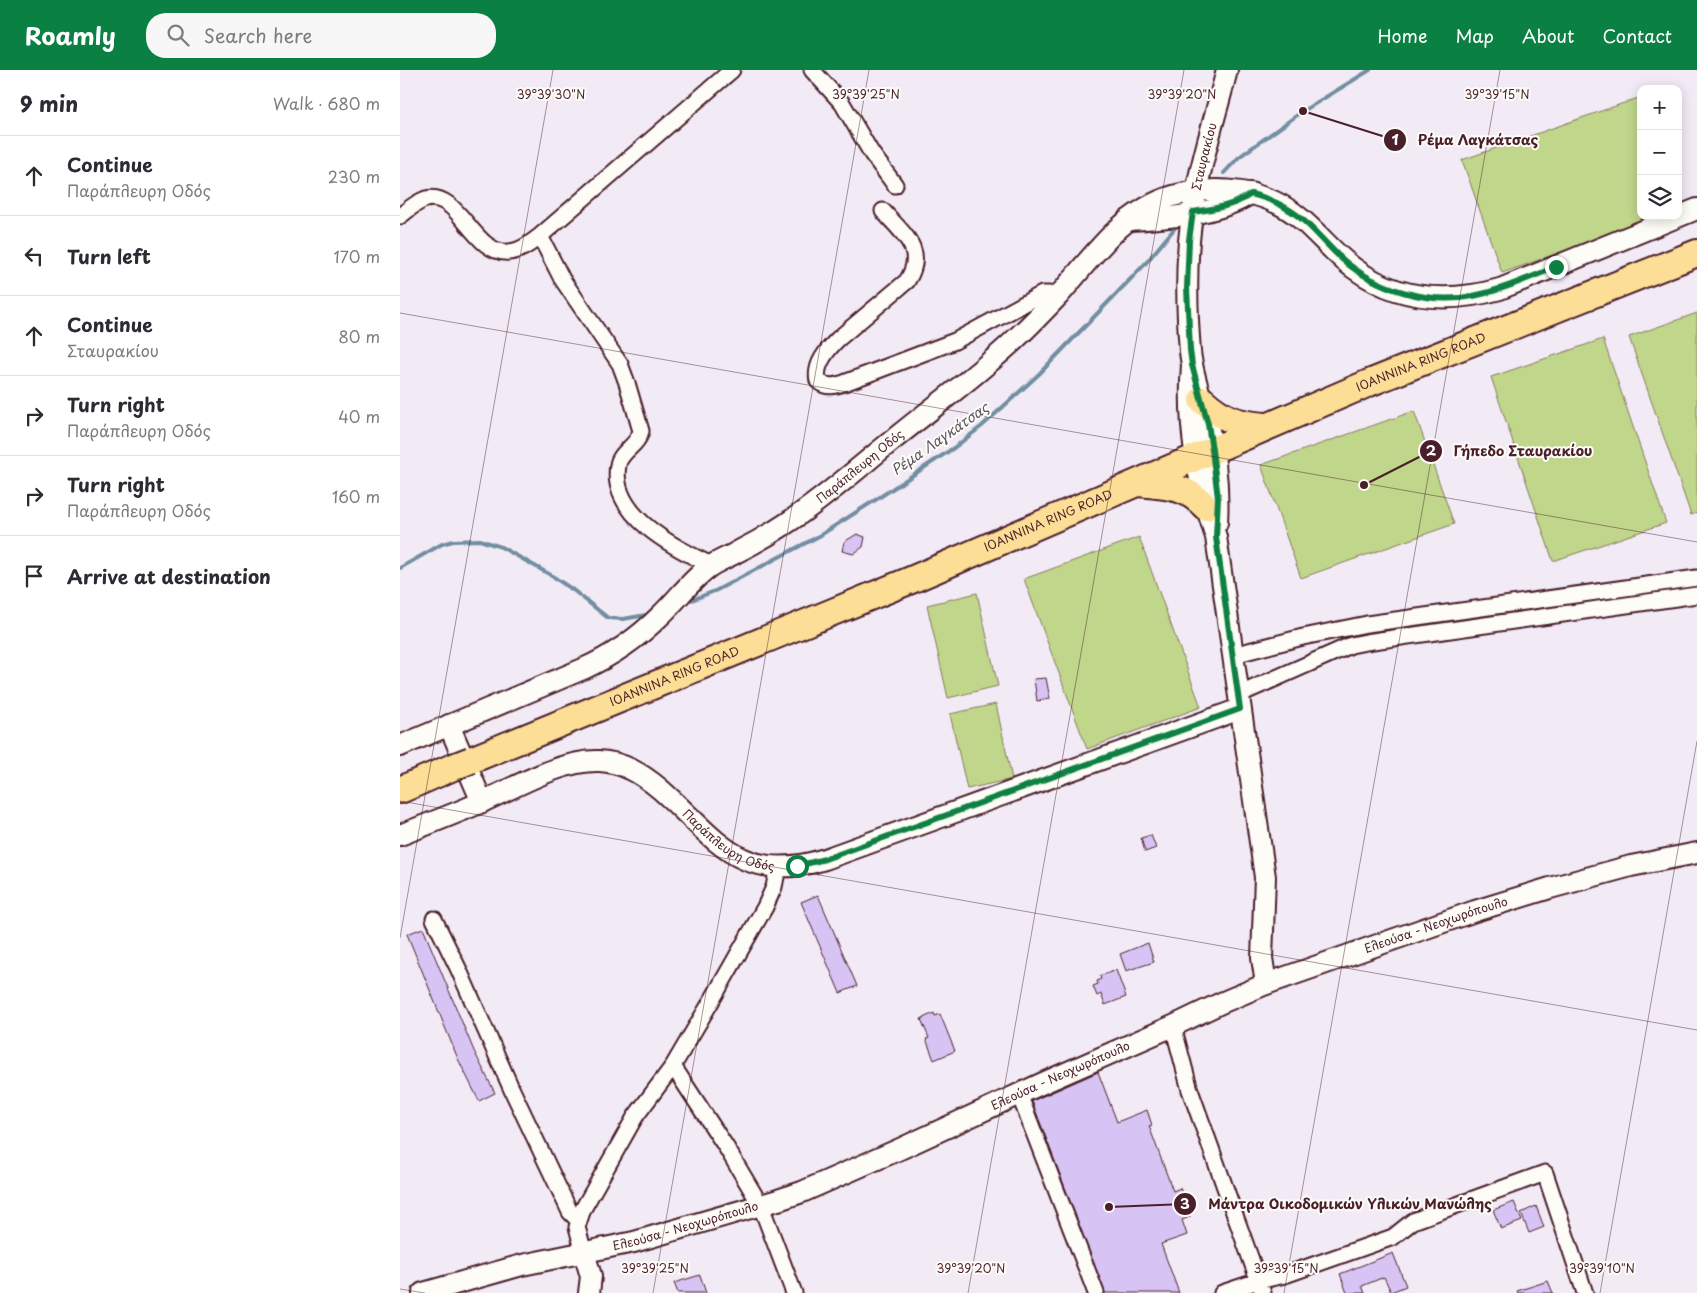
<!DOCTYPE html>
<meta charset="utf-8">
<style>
body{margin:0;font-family:"Playpen Sans",sans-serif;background:#f7f7f7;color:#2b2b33}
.controls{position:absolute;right:15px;top:15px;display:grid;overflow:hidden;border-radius:10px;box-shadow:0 2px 12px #0003}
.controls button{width:45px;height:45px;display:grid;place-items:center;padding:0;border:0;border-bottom:1px solid #e1e1e2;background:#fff;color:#2b2b33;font:25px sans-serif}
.stop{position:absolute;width:15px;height:15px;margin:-11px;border:4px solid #0b8043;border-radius:50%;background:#fff}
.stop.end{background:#0b8043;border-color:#fff;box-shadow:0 1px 5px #0008}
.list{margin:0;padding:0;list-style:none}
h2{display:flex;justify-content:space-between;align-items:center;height:65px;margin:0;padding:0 20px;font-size:21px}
h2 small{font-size:16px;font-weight:400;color:#7c7c81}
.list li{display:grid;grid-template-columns:32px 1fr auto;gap:15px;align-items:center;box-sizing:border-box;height:80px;padding:0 20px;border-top:1px solid #e1e1e2}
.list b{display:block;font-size:19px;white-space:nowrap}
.list p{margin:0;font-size:16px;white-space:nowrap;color:#7c7c81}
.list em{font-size:16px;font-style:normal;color:#7c7c81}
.icon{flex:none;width:28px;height:28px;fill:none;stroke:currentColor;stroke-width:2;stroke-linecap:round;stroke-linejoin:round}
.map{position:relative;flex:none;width:1297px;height:1223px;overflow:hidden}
header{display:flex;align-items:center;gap:30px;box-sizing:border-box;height:70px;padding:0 25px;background:#0b8043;color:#fff}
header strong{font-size:24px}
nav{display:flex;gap:28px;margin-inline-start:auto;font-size:18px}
.search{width:350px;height:45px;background:#f7f7f7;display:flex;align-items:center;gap:12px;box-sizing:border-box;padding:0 18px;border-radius:20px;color:#7c7c81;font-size:19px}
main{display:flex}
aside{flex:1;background:#fff}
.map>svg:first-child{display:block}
.green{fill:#c0d68b;stroke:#857a5b}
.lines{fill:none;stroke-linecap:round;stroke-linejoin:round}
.stream{stroke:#728ea0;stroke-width:4}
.building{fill:#d7c3f4;stroke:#4a1f2b}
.minor-casing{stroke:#4a1f2b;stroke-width:19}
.tertiary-casing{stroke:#4a1f2b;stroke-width:24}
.trunk-casing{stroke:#4a1f2b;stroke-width:30}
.minor{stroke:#fdfcf7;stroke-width:15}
.tertiary{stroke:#fdfcf7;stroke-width:20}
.trunk{stroke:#fcde96;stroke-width:26}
.trunk-bridge-casing{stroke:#4a1f2b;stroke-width:30;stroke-linecap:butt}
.trunk-bridge{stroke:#fcde96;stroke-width:26}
.route{stroke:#0b8043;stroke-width:6}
.ticks{fill:none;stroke:#4a1f2b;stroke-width:1;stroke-opacity:0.45}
.labels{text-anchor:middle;stroke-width:4;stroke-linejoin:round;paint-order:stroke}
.street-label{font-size:12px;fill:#4a1f2b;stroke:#fdfcf7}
.water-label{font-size:14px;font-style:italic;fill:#5e5666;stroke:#fdfcf7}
.ticks-label{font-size:12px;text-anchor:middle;fill:#4a1f2b;stroke:#fdfcf7;stroke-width:4;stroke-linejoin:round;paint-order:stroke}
.leader{fill:none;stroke:#4a1f2b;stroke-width:2}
.callout-dot{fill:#4a1f2b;stroke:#fdfcf7;stroke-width:2}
.mark-label{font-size:15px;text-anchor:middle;font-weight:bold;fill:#fff}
.callout-label{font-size:14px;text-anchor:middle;font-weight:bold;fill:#4a1f2b;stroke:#fdfcf7;stroke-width:4;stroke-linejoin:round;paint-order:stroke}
</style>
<header>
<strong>Roamly</strong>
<div class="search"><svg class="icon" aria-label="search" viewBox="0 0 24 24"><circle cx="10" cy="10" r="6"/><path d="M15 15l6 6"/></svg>Search here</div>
<nav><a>Home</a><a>Map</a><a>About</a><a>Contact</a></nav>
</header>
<main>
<aside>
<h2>9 min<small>Walk · 680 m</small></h2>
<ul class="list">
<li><svg class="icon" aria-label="ahead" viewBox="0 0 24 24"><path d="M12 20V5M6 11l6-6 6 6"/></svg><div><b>Continue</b><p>Παράπλευρη Οδός</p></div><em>230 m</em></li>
<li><svg class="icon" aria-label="left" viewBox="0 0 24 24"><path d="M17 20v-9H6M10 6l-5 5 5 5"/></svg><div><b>Turn left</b></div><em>170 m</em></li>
<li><svg class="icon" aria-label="ahead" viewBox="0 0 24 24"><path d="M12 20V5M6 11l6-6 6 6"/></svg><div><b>Continue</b><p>Σταυρακίου</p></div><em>80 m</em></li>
<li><svg class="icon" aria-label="right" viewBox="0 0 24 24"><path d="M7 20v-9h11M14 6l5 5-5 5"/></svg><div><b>Turn right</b><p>Παράπλευρη Οδός</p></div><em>40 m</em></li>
<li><svg class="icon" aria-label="right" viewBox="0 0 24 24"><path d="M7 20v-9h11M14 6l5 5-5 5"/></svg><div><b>Turn right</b><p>Παράπλευρη Οδός</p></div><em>160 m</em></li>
<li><svg class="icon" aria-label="arrive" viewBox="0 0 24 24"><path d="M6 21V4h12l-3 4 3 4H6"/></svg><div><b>Arrive at destination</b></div></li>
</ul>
</aside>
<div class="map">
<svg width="1297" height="1223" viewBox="0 0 1297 1223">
<rect width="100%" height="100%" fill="#f2ebf6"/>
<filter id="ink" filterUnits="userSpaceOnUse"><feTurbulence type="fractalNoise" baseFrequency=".02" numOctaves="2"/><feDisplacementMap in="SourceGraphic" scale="10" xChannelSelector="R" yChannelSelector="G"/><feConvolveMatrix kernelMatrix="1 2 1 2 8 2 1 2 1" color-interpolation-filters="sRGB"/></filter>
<g filter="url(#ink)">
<path class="green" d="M1241,27V146H1262L1102,203L1062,90Z
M1297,243V443L1291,445L1229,267Z
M1203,269L1266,453L1153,491L1091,307Z
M1014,341L1054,454L901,508L861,395Z
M739,467L801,637L687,679L624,509Z
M577,523L598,616L548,628L527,535Z
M596,634L612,709L567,719L550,644Z"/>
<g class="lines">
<path class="stream" d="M824,103L839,87L903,41L970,0
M0,498L42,474L53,471L80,470L101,477L149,504L173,520L208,548L223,549L246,545
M292,530L317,520L419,466L480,427L555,377L582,356L639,304L745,194L779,153"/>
</g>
<path class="building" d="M457,464L465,467L463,477L453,484L442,481L444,472Z
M646,608L650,629L637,631L634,609Z
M751,765L756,778L745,782L741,768Z
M418,825L457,916L440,923L401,832Z
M23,858L74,981L95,1023L79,1031L58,989L7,864Z
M748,873L754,892L726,901L720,884Z
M716,900L726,927L705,935L701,924L697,926L693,916L698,914L697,911L701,909L700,906Z
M534,943L535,946L540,944L555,981L534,990L526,969L529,968L521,949Z
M698,1002L717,1052L747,1040L752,1055L749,1056L773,1121L780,1118L790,1147L782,1150L787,1165L761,1174L779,1223H705L632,1031Z
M1114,1132L1122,1151L1101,1159L1093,1140Z
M1136,1136L1144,1157L1129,1163L1121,1143Z
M993,1183L1006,1216L991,1222L984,1207L962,1216L965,1223H947L940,1204Z
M300,1205L306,1223H278L274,1213Z
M1148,1211L1153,1223H1118L1117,1221Z"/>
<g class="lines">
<g class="minor-casing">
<path id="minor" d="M412,0L442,33L472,84L495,115
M483,141C503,164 527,180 507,211L438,269C427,280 414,295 418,311C426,318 435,316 444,313L555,271L642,224H649L657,227
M0,146C8,140 16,132 26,129C59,120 74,186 109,182C121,181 131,173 140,166L332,0
M140,166L162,209L220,294L227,313L241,361C238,376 220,381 218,395C209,445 275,478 311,495
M833,585L903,567L967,554L1297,508
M838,625L951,575L966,572L1297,525
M34,849L58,898L112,1020L170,1142L178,1150
M773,956L790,1020L863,1223
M273,996L326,1077L361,1136L394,1223
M619,1024L696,1223
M184,1183L177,1157L183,1139L235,1047L273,996L312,930L365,837L374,817L378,797
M822,1223L858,1211L885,1205L993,1167L1013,1151L1145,1103L1185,1223"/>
</g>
<g class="tertiary-casing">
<g id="tertiary">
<path d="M728,150C762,149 822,144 851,123"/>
<path d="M792,295C787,354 797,411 816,467L865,807L862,888L866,914"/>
<path id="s1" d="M817,453C819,419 815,383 807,351C802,328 792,305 790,281C787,244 786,207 789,171C794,112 813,56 827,0"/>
<path d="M49,655L82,732"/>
<path id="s2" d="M0,676L183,599C212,586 238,568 261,545C277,530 291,510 309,497C318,491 329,487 339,481C355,473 372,463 387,453C425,428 459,397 494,369C532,338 572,309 608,276C626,260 643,242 660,224C692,187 724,140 773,126C815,114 867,119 901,149C920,165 935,185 955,199C999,231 1050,233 1100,219L1297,139"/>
<path id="s3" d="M0,765C28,754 57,743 84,731C118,716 161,690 199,691C223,692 242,704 260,719C316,768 340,816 425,789L840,639"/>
<path d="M184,1183L191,1206L189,1223"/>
<path id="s4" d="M23,1223L122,1195L234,1172L378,1130L402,1122L500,1079L643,1013L773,956L821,933L866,914L1075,841L1150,818L1231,796L1297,783"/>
</g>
</g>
<g class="trunk-casing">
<g id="trunk">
<path d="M802,330C823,349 837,354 865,356"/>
<path d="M739,413C767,416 785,415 806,437"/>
<path id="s5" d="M71,690L511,510L969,313L1297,183"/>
<path d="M0,720L53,697"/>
</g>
</g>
<use href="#minor" class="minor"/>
<use href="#tertiary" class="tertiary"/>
<use href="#trunk" class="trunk"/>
<g class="trunk-bridge-casing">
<path id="trunk-bridge" d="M53,697L71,690"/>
</g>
<use href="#trunk-bridge" class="trunk-bridge"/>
</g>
</g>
<g class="lines" filter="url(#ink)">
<path class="route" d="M397,796L425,789L840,639L816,467L818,428L812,380L808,354L792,295L790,280L787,218L789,170L793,142C814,139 834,136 851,124C863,127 875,131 886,138C908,150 923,172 942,189C976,219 1028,235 1073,226C1102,220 1129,208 1156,197"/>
</g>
<path class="ticks" d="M0,243L1297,472M0,731L1297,960M0,868L153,0M0,1219L25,1223M253,1223L469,0M568,1223L784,0M884,1223L1100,0M1200,1223L1297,671"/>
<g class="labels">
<g class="street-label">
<text dy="4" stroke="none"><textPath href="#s1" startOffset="371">Σταυρακίου</textPath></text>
<text dy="4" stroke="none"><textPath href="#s5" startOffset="1030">IOANNINA RING ROAD</textPath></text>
<text dy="4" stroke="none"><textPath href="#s2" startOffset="544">Παράπλευρη Οδός</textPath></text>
<text dy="4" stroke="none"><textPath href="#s5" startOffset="625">IOANNINA RING ROAD</textPath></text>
<text dy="4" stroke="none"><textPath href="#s5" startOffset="220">IOANNINA RING ROAD</textPath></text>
<text dy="4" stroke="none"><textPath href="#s3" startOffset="369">Παράπλευρη Οδός</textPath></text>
<text dy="4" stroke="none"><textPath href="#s4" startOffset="1081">Ελεούσα - Νεοχωρόπουλο</textPath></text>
<text dy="4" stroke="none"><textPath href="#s4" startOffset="676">Ελεούσα - Νεοχωρόπουλο</textPath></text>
<text dy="4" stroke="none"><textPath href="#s4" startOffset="271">Ελεούσα - Νεοχωρόπουλο</textPath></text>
</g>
<g class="water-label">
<text transform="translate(540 369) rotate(-35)" y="5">Ρέμα Λαγκάτσας</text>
</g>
</g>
<g class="ticks-label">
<text x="466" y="29">39°39'25"N</text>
<text x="782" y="29">39°39'20"N</text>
<text x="151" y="29">39°39'30"N</text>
<text x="1097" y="29">39°39'15"N</text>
<text x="255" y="1203">39°39'25"N</text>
<text x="571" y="1203">39°39'20"N</text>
<text x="886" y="1203">39°39'15"N</text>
<text x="1202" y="1203">39°39'10"N</text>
</g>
<path class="leader" d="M903 41L995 70M964 415L1031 381M709 1137L785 1134"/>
<g class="callout-dot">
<circle cx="903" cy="41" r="5"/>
<circle cx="964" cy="415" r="5"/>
<circle cx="709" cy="1137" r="5"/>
<circle cx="995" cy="70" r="12"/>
<circle cx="1031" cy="381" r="12"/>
<circle cx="785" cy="1134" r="12"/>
</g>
<g class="mark-label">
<text x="995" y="75">1</text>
<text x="1031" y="386">2</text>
<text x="785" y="1139">3</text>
</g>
<g class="callout-label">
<text x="1078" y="75">Ρέμα Λαγκάτσας</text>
<text x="1123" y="386">Γήπεδο Σταυρακίου</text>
<text x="950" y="1139">Μάντρα Οικοδομικών Υλικών Μανώλης</text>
</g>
</svg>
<div class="controls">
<button>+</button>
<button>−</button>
<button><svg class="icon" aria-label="layers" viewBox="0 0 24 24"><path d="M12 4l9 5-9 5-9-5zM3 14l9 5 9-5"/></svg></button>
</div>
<div class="stop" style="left:397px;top:796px"></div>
<div class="stop end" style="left:1156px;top:197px"></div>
</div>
</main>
